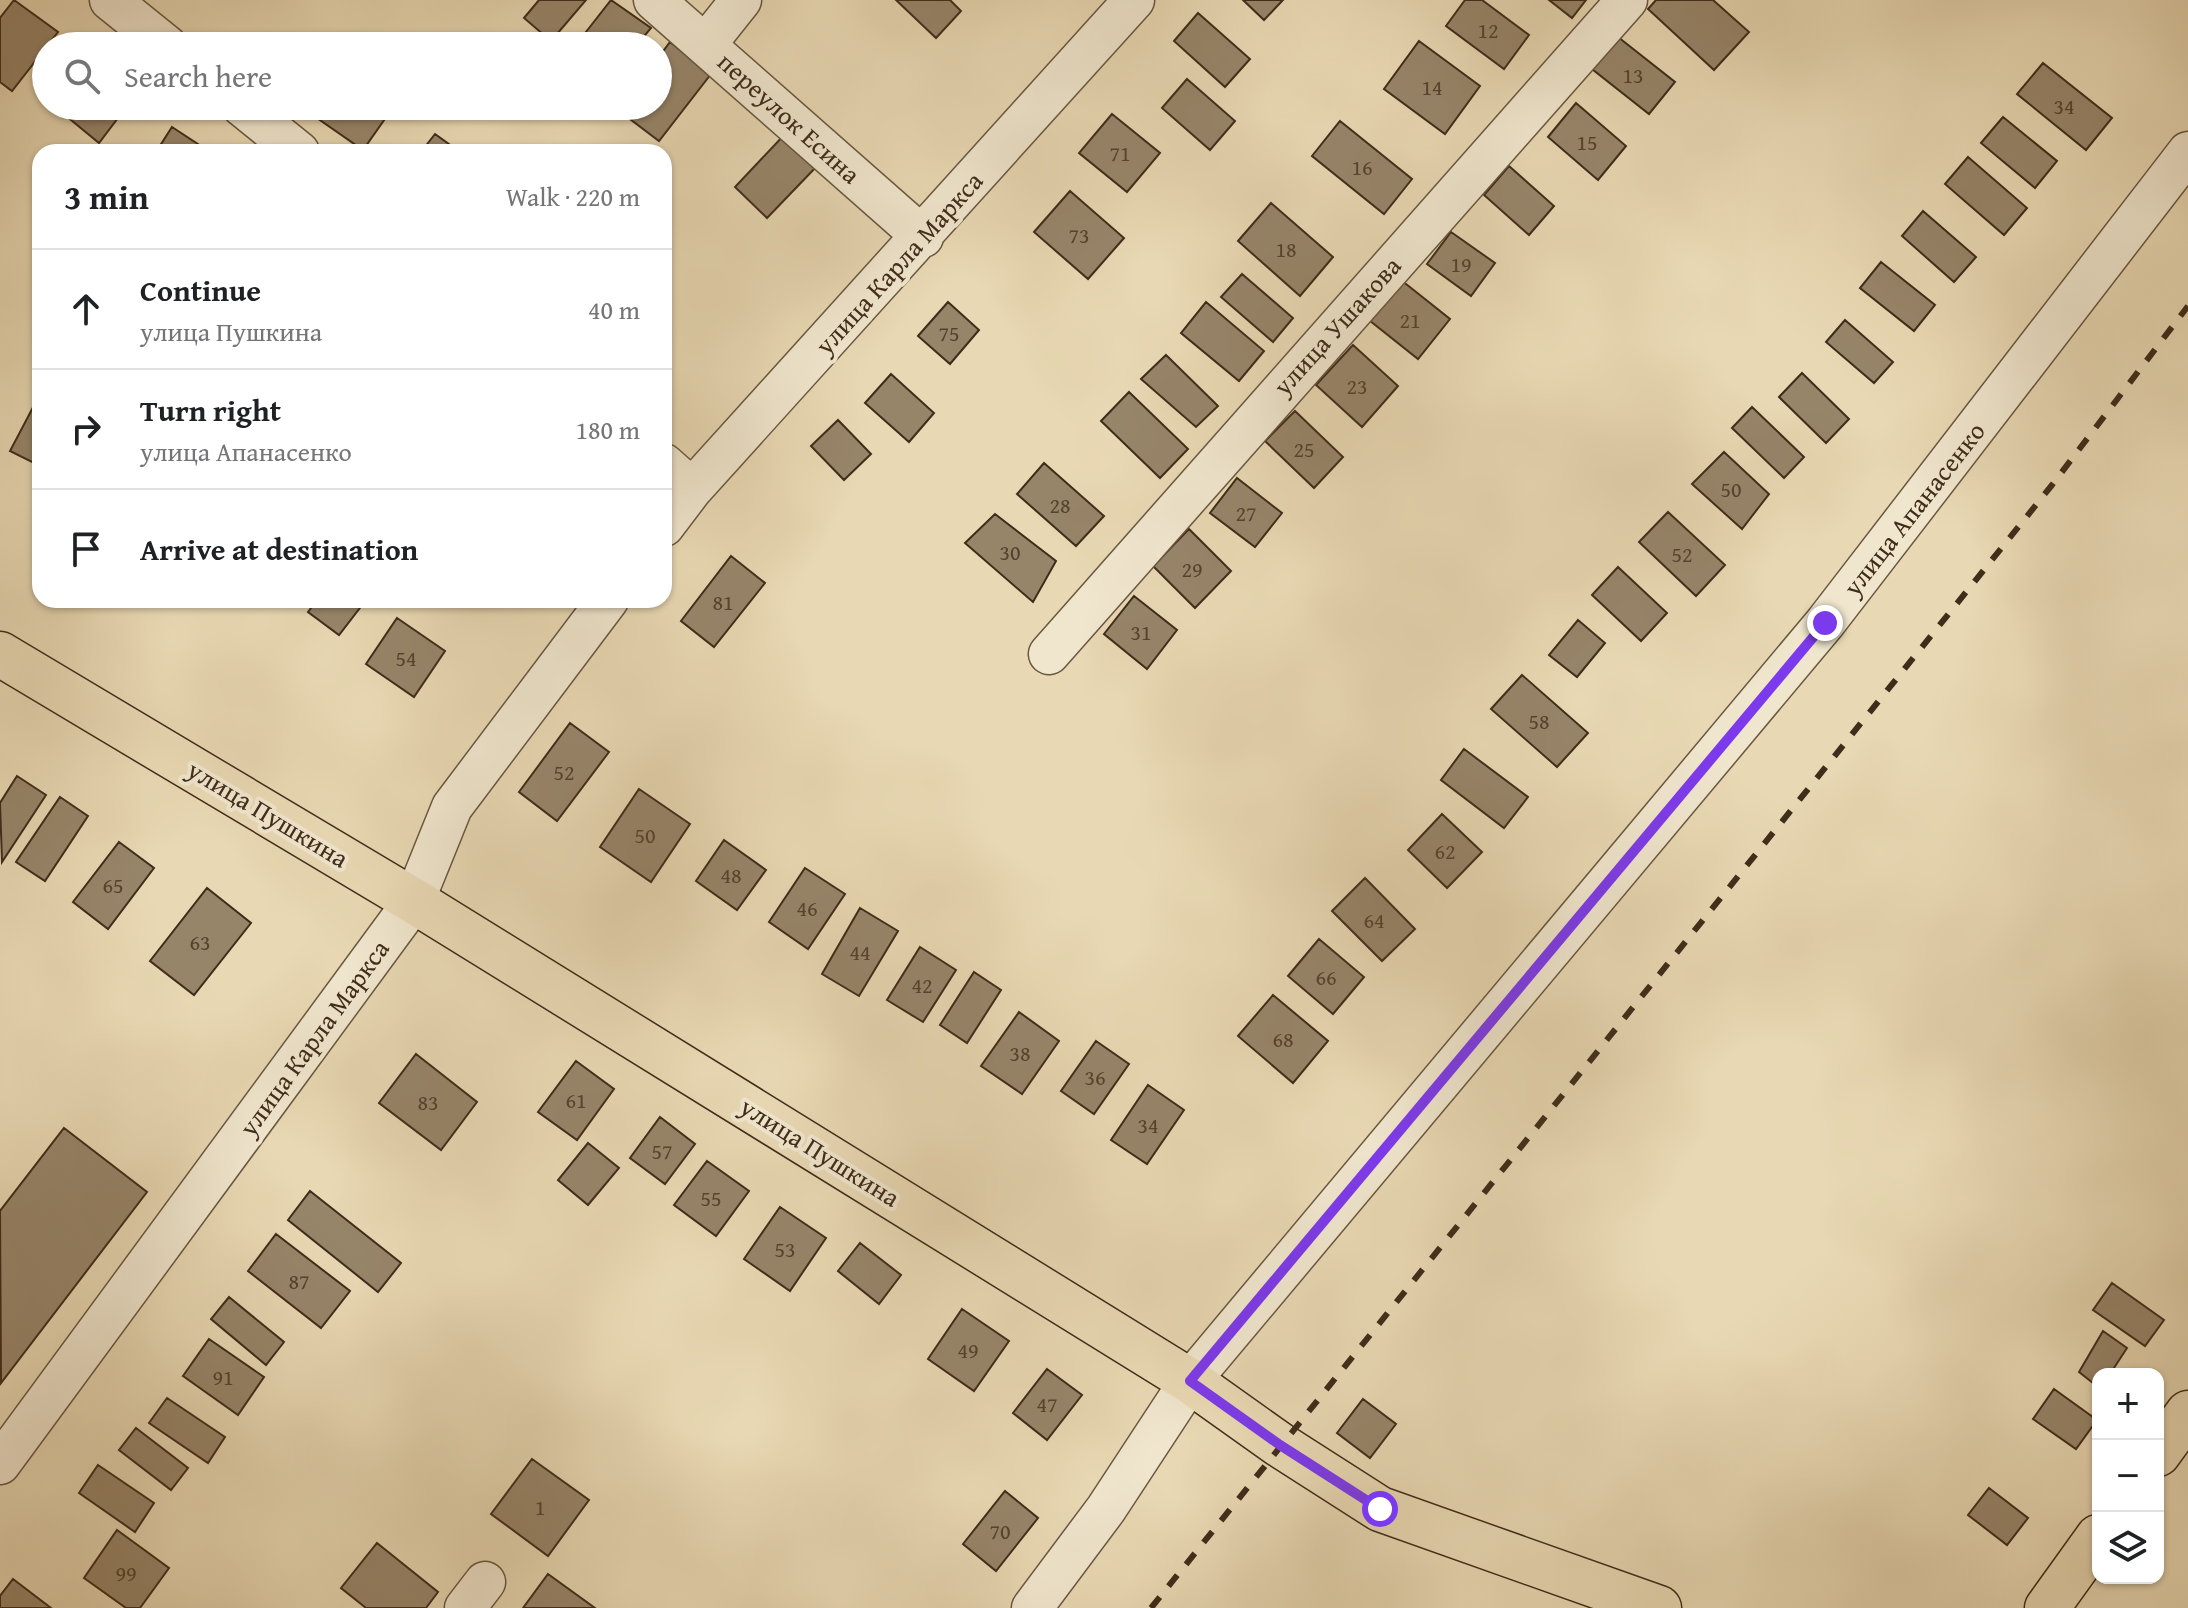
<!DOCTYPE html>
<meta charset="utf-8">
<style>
body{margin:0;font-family:"Gentium Book Plus",serif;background:#f6f6f6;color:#202124}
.controls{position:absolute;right:24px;bottom:24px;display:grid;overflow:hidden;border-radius:16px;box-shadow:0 2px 6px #0004}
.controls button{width:72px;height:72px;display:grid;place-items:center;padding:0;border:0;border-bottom:2px solid #e0e0e0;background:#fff;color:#202124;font:40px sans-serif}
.stop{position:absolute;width:24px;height:24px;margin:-18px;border:6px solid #7c3aed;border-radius:50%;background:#fff}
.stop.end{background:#7c3aed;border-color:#fff;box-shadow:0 2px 8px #0008}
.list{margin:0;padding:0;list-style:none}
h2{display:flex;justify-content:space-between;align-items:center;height:104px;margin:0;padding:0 32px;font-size:34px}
h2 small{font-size:26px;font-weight:400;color:#757577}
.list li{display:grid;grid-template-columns:52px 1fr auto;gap:24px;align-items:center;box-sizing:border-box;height:120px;padding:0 32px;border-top:2px solid #e0e0e0}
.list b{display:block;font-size:30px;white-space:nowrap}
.list p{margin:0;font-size:26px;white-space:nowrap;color:#757577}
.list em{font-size:26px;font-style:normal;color:#757577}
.icon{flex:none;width:44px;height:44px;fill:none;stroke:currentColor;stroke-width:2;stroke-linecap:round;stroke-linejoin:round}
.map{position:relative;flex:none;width:2188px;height:1608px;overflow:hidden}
.search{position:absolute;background:#fff;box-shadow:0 2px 6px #0004;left:32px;top:32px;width:640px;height:88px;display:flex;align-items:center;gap:20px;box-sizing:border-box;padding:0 28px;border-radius:44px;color:#757577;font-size:30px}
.panel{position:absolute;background:#fff;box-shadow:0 2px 6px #0004;left:32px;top:144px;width:640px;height:464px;border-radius:24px}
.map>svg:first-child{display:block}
.building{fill:#97856a;stroke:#3f2c1a;stroke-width:2}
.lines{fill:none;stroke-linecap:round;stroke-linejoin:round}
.minor-casing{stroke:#695740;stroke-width:43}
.major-casing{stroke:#3f2c1a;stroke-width:47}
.minor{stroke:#f0e6ce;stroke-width:40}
.major{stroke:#e8d8b3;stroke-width:44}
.rail{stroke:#3f2c1a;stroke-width:6;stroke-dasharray:14 14;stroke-linecap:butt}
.route{stroke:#7c3aed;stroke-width:10}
.labels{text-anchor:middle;stroke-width:8;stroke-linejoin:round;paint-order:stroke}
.number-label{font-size:22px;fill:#55422e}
.street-label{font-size:26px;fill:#3f2c1a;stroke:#f0e6ce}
</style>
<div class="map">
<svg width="2188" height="1608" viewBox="0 0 2188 1608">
<rect width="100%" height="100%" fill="#e8d8b3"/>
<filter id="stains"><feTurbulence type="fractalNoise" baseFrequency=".0025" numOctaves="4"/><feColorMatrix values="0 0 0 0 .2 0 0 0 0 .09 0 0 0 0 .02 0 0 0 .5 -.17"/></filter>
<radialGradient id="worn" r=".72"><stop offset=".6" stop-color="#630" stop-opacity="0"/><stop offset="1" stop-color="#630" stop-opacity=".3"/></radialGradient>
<path class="building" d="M14,0L58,32L12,91L0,82V18Z
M539,0H586L551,41L524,18Z
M611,0L651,28L636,46H575Z
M896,0H950L961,11L936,38Z
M1243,0H1283L1264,20Z
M1465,0H1482L1529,35L1504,69L1446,26Z
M1549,0H1586L1572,18Z
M1656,0H1713L1749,32L1714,70L1648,9Z
M1198,13L1250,59L1225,87L1174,41Z
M1618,37L1675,82L1649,114L1592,69Z
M1419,41L1480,86L1445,134L1384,89Z
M670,42L711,74L659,141L618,110L621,106H658V58Z
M2043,63L2112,118L2086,150L2017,94Z
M1187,79L1235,121L1210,150L1162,108Z
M1576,103L1626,146L1598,180L1548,137Z
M54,106H127L99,143Z
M326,106H394L363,150L317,118Z
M1112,114L1160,153L1127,192L1079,153Z
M2003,117L2057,161L2035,188L1981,143Z
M1340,121L1412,179L1384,214L1312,156Z
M172,127L210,152H156Z
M786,133L819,164L767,218L735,187Z
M435,134L460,152H421Z
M1968,157L2027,208L2004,235L1945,184Z
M1509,166L1554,206L1529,235L1484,195Z
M1070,191L1124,238L1088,279L1034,232Z
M1271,203L1333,257L1300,296L1238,241Z
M1923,211L1976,257L1954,282L1902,236Z
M1451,232L1495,263L1471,296L1427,264Z
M1881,262L1935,305L1914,331L1860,288Z
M1242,274L1293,318L1273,342L1221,297Z
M1401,280L1450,319L1418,359L1369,320Z
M948,302L979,330L950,364L918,336Z
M1206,302L1264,351L1239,381L1181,333Z
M1845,320L1893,362L1874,383L1826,342Z
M1353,345L1398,386L1362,427L1316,385Z
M1166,355L1218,406L1196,427L1141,379Z
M1802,373L1849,419L1826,443L1779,397Z
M891,374L934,413L909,442L865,403Z
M1129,392L1188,449L1160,478L1101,421Z
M40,394V466L10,451Z
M1752,407L1804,457L1784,478L1732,428Z
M1295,411L1343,457L1314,488L1265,441Z
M838,420L871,454L844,480L811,446Z
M1724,452L1769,494L1742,529L1692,484Z
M1044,463L1104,516L1076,546L1017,494Z
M1237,478L1282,513L1255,547L1210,513Z
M1668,512L1725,565L1696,596L1639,542Z
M995,514L1056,561L1033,602L965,543Z
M1189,529L1231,571L1195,608L1153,566Z
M731,556L765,583L714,647L681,621Z
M1618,567L1667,613L1641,641L1592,595Z
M1134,596L1177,630L1147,669L1104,634Z
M317,600H366L339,635L308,612Z
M397,618L445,651L414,697L366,664Z
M1578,620L1605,643L1577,677L1549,655Z
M1522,675L1588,733L1557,767L1491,709Z
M570,723L609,752L557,821L519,792Z
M1464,749L1528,797L1504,828L1441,780Z
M17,776L46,795L2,862L0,803Z
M639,789L690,824L651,882L600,847Z
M60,797L88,816L45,881L16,862Z
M1442,814L1482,852L1447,888L1408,850Z
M724,840L766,870L737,910L696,881Z
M119,842L154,868L108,929L73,902Z
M805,868L845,894L808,949L769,922Z
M1365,878L1415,929L1382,961L1332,911Z
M207,888L251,923L194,995L150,961Z
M860,908L898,931L859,996L822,974Z
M1319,939L1364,977L1333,1014L1288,976Z
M920,947L956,970L923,1022L887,1000Z
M974,972L1001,990L967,1043L940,1025Z
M1273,995L1328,1041L1293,1083L1238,1036Z
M1019,1012L1059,1041L1022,1094L981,1066Z
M1096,1041L1129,1064L1094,1114L1061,1091Z
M416,1054L477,1102L441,1150L379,1103Z
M576,1061L614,1089L577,1140L538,1112Z
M1148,1085L1184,1110L1147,1164L1111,1140Z
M660,1117L695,1144L665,1184L630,1158Z
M64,1128L147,1192L1,1383L0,1211Z
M588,1143L619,1168L588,1205L558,1180Z
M707,1161L749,1191L716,1236L674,1205Z
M310,1191L401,1263L378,1292L288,1220Z
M780,1207L826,1238L790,1291L744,1259Z
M276,1234L350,1291L321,1328L248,1271Z
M860,1243L901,1275L879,1304L838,1271Z
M2112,1283L2164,1320L2145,1346L2093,1310Z
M229,1297L284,1342L266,1365L211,1319Z
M962,1309L1009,1341L974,1391L928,1359Z
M2103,1331L2127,1348L2110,1374H2098V1387L2079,1372Z
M209,1339L264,1377L238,1415L183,1376Z
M1047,1369L1082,1395L1047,1440L1013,1413Z
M2054,1389L2097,1420L2076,1449L2033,1419Z
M167,1398L225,1437L208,1463L149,1423Z
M1363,1399L1396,1424L1370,1458L1337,1433Z
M136,1428L188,1468L171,1490L119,1450Z
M532,1459L589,1500L548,1556L491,1514Z
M98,1465L154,1503L135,1532L79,1493Z
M1989,1488L2028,1518L2007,1545L1968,1515Z
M1005,1491L1038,1518L996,1571L963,1544Z
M117,1530L169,1568L140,1608H126L84,1578Z
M377,1543L438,1592L426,1608H366L341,1588Z
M548,1574L595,1608H523Z
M13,1579L51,1608H0V1596Z"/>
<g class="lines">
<g class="minor-casing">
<path id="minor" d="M110,0L167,46
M654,0L923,237
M706,44L741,0
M242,106L299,152
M664,464L692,489
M664,526L692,489L1134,0
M1049,654L1627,0
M0,1464L414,901L452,807L608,600
M465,1608L485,1582
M1032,1608L1106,1509L1190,1381L1825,623L2188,152"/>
</g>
<g class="major-casing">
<path id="major" d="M0,654L414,901L1190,1381L1280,1445L1380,1509L1659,1608
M2158,1454L2188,1413
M2047,1608L2098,1537"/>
</g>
<use href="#minor" class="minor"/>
<use href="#major" class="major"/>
<path class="rail" d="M1151,1608L2052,485L2188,306"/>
</g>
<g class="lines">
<path class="route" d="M1380,1509L1280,1445L1190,1381L1825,623"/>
</g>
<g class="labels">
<g class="number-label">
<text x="1488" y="38">12</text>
<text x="1633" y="83">13</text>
<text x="1432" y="95">14</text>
<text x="2064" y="114">34</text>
<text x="1587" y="150">15</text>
<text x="1120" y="161">71</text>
<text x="1362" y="175">16</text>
<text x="1079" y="243">73</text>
<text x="1286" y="257">18</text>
<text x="1461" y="272">19</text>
<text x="1410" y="328">21</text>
<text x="949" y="341">75</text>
<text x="1357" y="394">23</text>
<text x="1304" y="457">25</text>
<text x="1731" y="497">50</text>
<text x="1060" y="513">28</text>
<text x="1246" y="521">27</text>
<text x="1010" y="560">30</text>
<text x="1682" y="562">52</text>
<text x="1192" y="577">29</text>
<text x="723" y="610">81</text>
<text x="1141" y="640">31</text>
<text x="406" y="666">54</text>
<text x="1539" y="729">58</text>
<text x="564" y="780">52</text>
<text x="645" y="843">50</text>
<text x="1445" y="859">62</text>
<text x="731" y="883">48</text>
<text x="113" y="893">65</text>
<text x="807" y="916">46</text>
<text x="1374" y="928">64</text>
<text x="200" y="950">63</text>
<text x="860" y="960">44</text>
<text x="1326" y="985">66</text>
<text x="922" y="993">42</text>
<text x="1283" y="1047">68</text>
<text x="1020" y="1061">38</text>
<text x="1095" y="1085">36</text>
<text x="576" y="1108">61</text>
<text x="428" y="1110">83</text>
<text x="1148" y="1133">34</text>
<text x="662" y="1159">57</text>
<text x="711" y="1206">55</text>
<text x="785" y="1257">53</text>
<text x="299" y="1289">87</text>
<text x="968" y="1358">49</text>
<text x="223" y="1385">91</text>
<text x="1047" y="1412">47</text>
<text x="540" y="1515">1</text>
<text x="1000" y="1539">70</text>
<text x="126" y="1581">99</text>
</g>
<g class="street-label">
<text transform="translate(789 118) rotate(42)" y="9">переулок Есина</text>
<text transform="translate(899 263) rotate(-48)" y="9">улица Карла Маркса</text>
<text transform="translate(1337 326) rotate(-48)" y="9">улица Ушакова</text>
<text transform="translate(1914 509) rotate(-52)" y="9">улица Апанасенко</text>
<text transform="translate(268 814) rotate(31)" y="9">улица Пушкина</text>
<text transform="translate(314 1038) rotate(-54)" y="9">улица Карла Маркса</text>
<text transform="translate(820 1152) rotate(32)" y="9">улица Пушкина</text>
</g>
</g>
<rect width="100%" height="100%" filter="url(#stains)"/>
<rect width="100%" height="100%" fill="url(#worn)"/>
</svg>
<div class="controls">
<button>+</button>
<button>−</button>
<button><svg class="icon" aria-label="layers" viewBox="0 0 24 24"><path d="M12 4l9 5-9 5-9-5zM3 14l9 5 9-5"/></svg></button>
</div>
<div class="stop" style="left:1380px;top:1509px"></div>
<div class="stop end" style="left:1825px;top:623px"></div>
<div class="search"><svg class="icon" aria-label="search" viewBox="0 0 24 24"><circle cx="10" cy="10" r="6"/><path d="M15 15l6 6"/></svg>Search here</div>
<section class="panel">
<h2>3 min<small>Walk · 220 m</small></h2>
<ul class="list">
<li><svg class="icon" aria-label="ahead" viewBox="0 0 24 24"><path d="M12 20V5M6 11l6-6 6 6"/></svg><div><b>Continue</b><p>улица Пушкина</p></div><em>40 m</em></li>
<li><svg class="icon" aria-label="right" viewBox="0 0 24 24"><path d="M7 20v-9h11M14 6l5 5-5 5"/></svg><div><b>Turn right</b><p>улица Апанасенко</p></div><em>180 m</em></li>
<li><svg class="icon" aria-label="arrive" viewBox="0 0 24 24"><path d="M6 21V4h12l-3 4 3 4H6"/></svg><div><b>Arrive at destination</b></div></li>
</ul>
</section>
</div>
